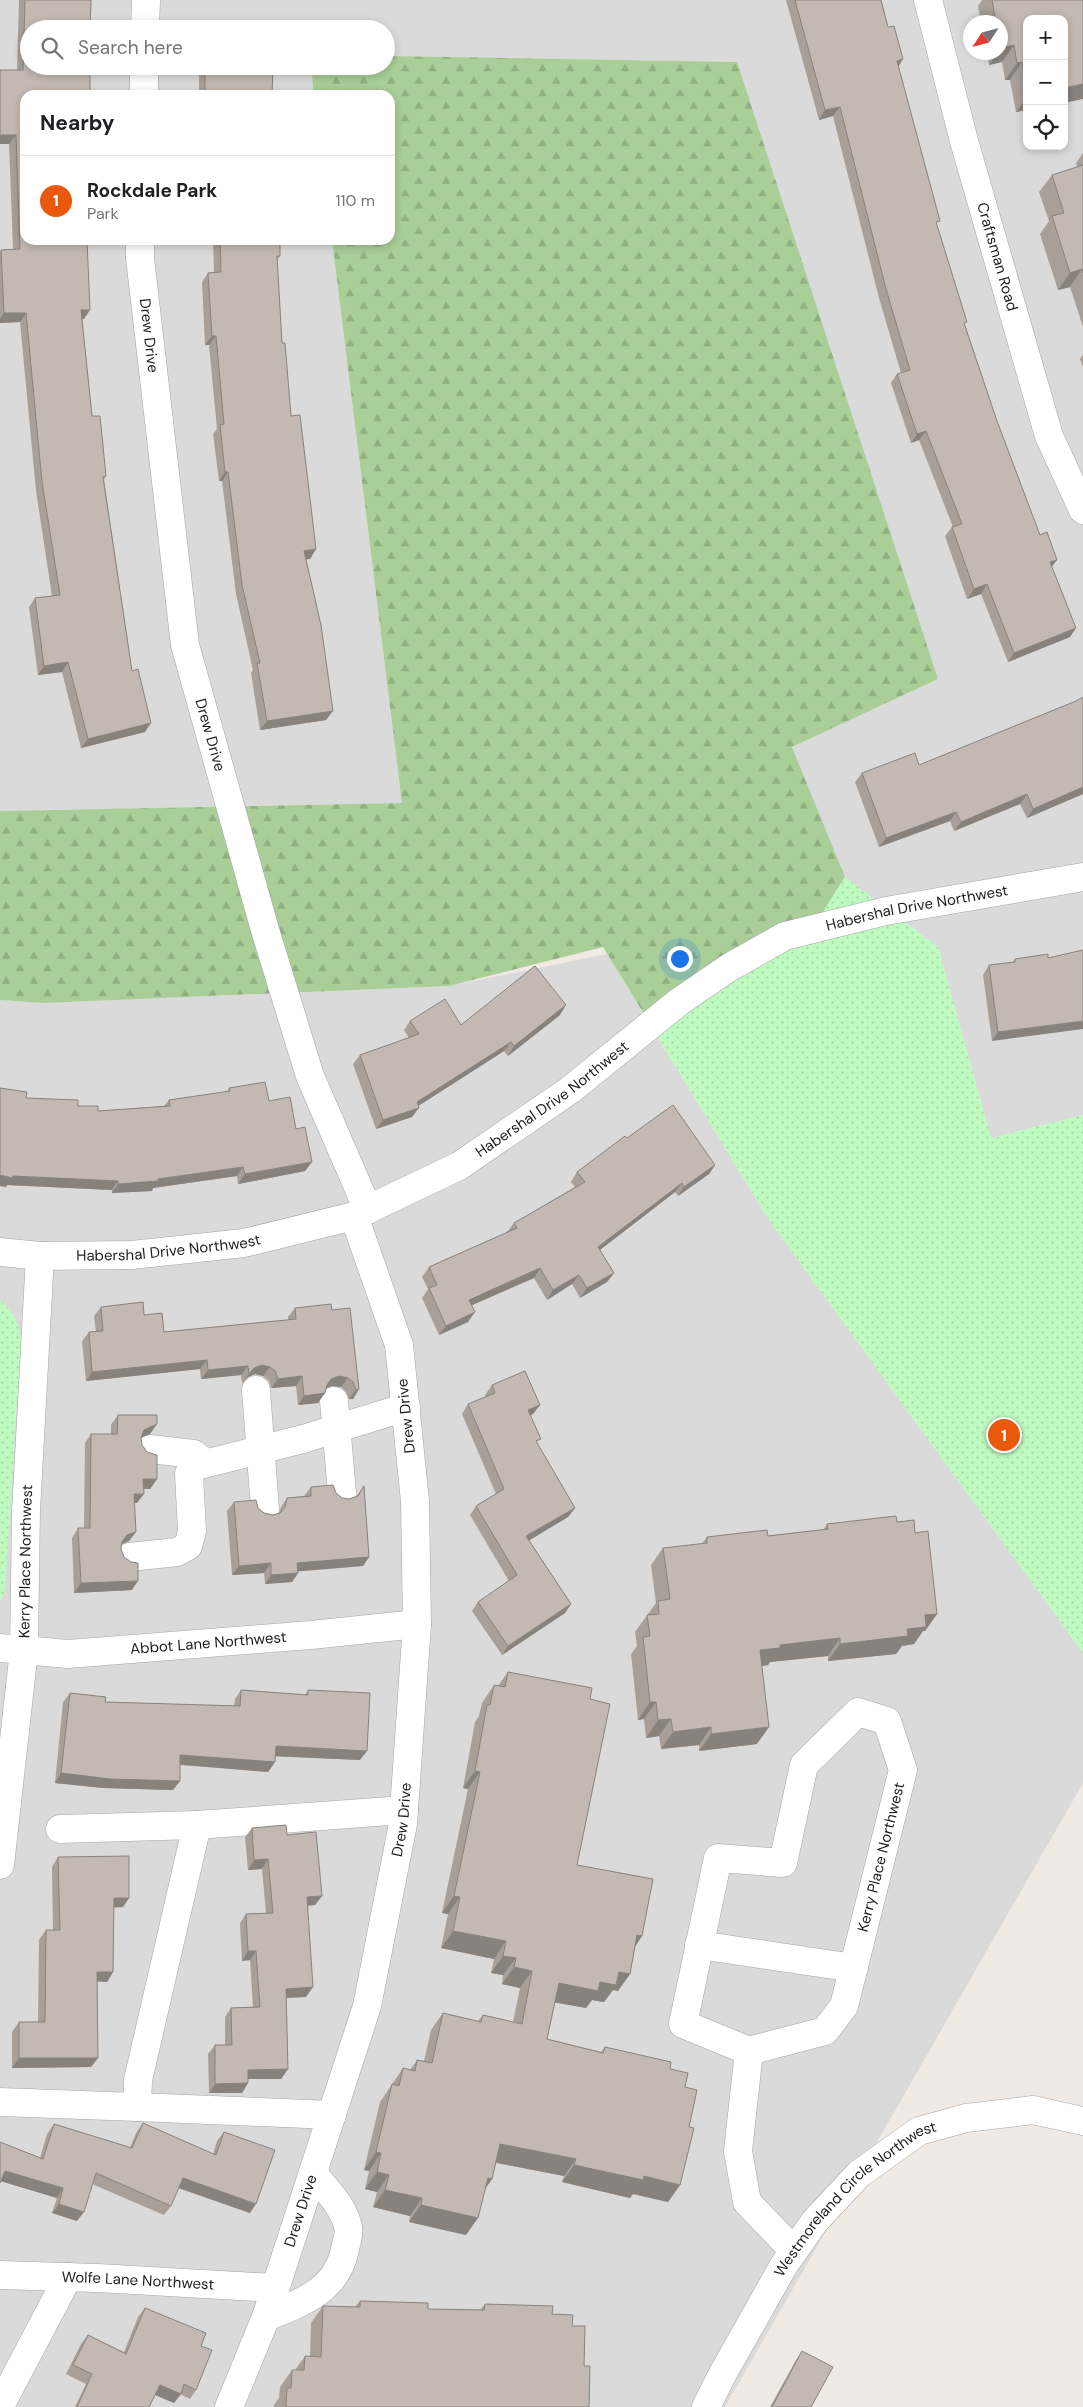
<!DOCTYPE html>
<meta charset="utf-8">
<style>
body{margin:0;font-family:"DM Sans",sans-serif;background:#f6f6f6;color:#202124}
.controls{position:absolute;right:15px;top:15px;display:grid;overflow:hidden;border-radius:10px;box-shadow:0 2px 8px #0003}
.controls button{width:45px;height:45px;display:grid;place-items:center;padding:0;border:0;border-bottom:1px solid #e0e0e0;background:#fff;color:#202124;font:25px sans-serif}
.compass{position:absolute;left:963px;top:15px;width:45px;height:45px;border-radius:50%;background:#fff;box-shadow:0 2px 8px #0003;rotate:234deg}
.you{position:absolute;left:679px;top:958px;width:18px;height:18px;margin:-12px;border:4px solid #fff;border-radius:50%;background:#1a73e8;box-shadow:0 0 0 8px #1a73e833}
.badge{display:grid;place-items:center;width:32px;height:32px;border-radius:50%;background:#ea580c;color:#fff;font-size:16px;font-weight:700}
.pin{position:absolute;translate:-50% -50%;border:2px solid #fff;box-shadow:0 1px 5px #0006}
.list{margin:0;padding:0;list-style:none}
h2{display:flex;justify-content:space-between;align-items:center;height:65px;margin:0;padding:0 20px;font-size:21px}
h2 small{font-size:16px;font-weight:400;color:#757577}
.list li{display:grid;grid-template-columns:32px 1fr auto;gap:15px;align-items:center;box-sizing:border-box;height:90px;padding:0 20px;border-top:1px solid #e0e0e0}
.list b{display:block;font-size:19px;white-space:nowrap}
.list p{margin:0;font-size:16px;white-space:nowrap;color:#757577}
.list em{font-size:16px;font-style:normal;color:#757577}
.icon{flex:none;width:28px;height:28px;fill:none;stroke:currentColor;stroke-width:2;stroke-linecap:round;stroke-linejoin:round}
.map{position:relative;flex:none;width:1083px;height:2407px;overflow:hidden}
.search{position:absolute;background:#fff;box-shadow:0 2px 8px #0003;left:20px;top:20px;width:375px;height:55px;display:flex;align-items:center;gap:12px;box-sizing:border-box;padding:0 18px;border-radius:28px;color:#757577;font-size:19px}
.panel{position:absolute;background:#fff;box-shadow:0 2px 8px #0003;left:20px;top:90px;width:375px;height:155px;border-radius:15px}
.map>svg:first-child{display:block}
.residential{fill:#dbdada;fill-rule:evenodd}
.forest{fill:url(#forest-firs)}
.park{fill:url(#park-dots)}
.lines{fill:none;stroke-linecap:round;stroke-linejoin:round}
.minor-casing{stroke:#a4a4a4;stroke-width:29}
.minor{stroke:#fff;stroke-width:28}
.wall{fill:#a89f99}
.shaded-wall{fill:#88827d}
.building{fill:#c3b9b2;stroke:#88827d}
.labels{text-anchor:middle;stroke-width:4;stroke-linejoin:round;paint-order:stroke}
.street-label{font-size:15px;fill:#1d1d1d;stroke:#fff}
</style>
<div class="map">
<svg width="1083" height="2407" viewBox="0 0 1083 2407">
<defs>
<pattern id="forest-firs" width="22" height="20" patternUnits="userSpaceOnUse" patternTransform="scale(1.25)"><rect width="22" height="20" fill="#a9ce97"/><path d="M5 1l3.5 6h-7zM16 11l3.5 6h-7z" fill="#91b082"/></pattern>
<pattern id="park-dots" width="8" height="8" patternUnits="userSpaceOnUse" patternTransform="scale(1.25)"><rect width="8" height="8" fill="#bffac1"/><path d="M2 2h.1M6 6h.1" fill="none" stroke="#a4d6a5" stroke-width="1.8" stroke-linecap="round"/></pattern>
</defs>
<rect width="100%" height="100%" fill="#efeae3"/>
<path class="residential" d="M0,0H1083V1115L991,1138L938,947L845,877L792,747L938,679L736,62L386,56V29H29V66H311L314,95H25V240H332L402,803L0,811ZM1027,19H1064V146H1027ZM970,22H1000V52H970Z
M607,954L767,1217L1083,1653V1783L725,2407H0V1000L44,1003L449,986Z"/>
<path class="forest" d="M386,56L737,62L938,679L792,747L845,877L815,925L644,1014L603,947L449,986L44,1003L0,1000V811L402,803L332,240H390V95H314L311,66H386Z"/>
<path class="park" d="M845,877L938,947L991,1138L1083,1115V1653L767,1217L644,1014L815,925Z
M0,1301C14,1312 19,1322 21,1340L5,1591L0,1601Z"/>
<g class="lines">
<g class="minor-casing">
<g id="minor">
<path id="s1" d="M928,0L964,141L1049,436L1083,510"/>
<path d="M145,29L146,0"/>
<path d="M144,95V66"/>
<path id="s2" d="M140,240V258L185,645L265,930L310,1076L368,1210"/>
<path id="s3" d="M0,1252L40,1256L132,1255L244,1243L354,1216L459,1166L570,1090L680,1001L730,967L785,936L886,911L1083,877"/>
<path d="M256,1390L265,1509"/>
<path d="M334,1401L342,1493"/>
<path d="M150,1449L194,1454L204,1463"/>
<path d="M130,1557L177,1552L188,1546L192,1531L189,1474L196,1466L303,1439L406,1407"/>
<path id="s4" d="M0,1648L68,1654L311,1635L417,1624"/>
<path d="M60,1829L197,1825"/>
<path id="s5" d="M0,1865L24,1650L26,1511L40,1256"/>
<path d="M699,1945L854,1968"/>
<path d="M749,2051L683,2024L718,1858L783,1863L804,1765L858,1712L887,1721L903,1770L844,2006L825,2031L749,2051L738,2151L747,2202L794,2251"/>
<path d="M0,2102L137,2107"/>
<path d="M332,2115L137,2107L138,2080L197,1825L404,1810"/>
<path id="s6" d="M0,2275L98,2278L275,2288"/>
<path d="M266,2317C301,2303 337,2291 345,2249C346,2243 350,2233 348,2227C344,2206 325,2189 313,2173"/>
<path d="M0,2406L68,2277"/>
<path id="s7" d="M229,2407L266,2317L367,2006L403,1824L417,1624L415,1501L399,1345L354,1216"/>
<path id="s8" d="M706,2407L722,2375L784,2265L815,2221L859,2174L919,2131L966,2118L1033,2110L1083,2121"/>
</g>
</g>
<use href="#minor" class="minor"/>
</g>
<path class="wall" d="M19,0H91L25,95L84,319H82L92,416L106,476L104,480L132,671L145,732L81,748L62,672L38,675L29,607L35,598L52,596L36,491L20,322L0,323V252L1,250L13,249L9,144L17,70Z
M786,0H881L898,67L937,225L965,325L997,421L1051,567L1070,637L1008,662L981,594L967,599L945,536L952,527H953L919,440L911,443L891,383L897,374L901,373L879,298L833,116L819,120Z
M982,0H1083L1027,19V110L1016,112L1010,80H1005L1002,62L989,65L987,52H1000V22H981L978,6Z
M199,66H273L272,95H199Z
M1083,153V327L1070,287L1058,290L1040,234L1049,221L1039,192L1052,175L1077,167L1076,163Z
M213,240H280V256L277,260L282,343L291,416L316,549L310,559H306L326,720L260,730L251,673L253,670L236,594L222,481H219L213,434L217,429L209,345H205L202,282L208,273L214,272Z
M1083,355V367L1080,359Z
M1076,701L1083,794L1027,818L1020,804L954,831L950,821L879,847L855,782L862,773L919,765Z
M1083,950L992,1041L983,975L989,965L1013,962L1015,959L1048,958Z
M560,1015L508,1056L504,1051L418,1106L412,1117L376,1129L353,1064L360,1055L409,1038L404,1030L410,1021L461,1025Z
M0,1088L26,1098L78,1106L98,1111L164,1106L169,1100L227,1092L229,1088L269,1101L296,1129L312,1162L305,1171L238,1184L237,1176L153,1188L152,1191L112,1193V1190L7,1185L6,1187L0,1186Z
M627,1138L715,1165L709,1174L678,1196L675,1192L600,1250L614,1273L607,1282L580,1298L572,1284L547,1300L534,1278L472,1305L468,1322L439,1335L422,1298L428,1289L422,1277L429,1267L507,1232L514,1223L575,1187L571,1182L577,1172Z
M101,1307L144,1315L164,1332L288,1320V1317L295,1308L332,1310L359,1389L353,1399H349L346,1392L341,1387L332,1386L326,1388L318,1403L298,1405L296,1386L271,1388L269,1381L263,1376L255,1374L248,1377L242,1383L241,1375L201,1379L200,1369L86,1381L82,1341L89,1332H96L94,1316Z
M492,1385L540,1405L533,1414L530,1416L537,1444L575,1508L568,1517L529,1540L571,1604L565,1613L502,1655L472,1611L478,1602L509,1581L470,1515L476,1506L496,1494L462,1414L468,1404L486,1397L485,1395Z
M118,1415L150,1434L141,1438L142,1445L157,1479L150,1489H143L137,1503H134L129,1541L122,1544L121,1549L132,1590L74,1593L72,1538L78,1528H84L85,1443L91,1434H111V1425Z
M364,1486L369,1557L363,1566L298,1571V1573L292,1582L265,1584L264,1573L232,1575L227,1511L234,1502L258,1508L264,1513L273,1515L279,1513L281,1507L287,1498L304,1496L311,1487L336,1493L342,1498L349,1499L356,1497Z
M897,1522L915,1533L937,1614L925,1631H923L914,1644L902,1646L896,1654L828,1661V1656L770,1662L768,1665L762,1666L757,1744L699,1751V1745L661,1749L659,1736L646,1738L644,1719L638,1720L631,1654L637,1646L635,1632L656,1603L651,1565L663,1548L702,1544L707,1537L768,1536L823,1530L827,1524Z
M508,1672L590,1699L577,1865L642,1936L635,1947L630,1974L618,1991L613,1990L604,2002L592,2000L586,2008L555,2002L547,2039L601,2052L605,2047L670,2069L685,2087L689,2127L680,2185L668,2202L633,2194L630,2198L562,2182L564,2176L496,2163L492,2179L485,2189L466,2235L409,2222L410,2216L373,2207L377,2192L365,2189L369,2171L364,2170L380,2102L403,2068L410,2070L417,2060L424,2061L431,2030L443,2013L478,2021L483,2015L513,2022L520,1988L502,1984L503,1975L491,1973L494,1959L441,1948L448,1914L442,1913L468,1789L463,1788L475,1722L479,1716L482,1703L494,1685L498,1686Z
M241,1690L305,1695L308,1690L360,1760L275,1756V1762L268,1772L180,1765V1781L173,1790L103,1788L55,1783L63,1702L70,1693L105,1702L234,1706L235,1699Z
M252,1828L287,1835L315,1905L308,1906L306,1997L286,1998L288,2069L281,2079H248V2083L242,2093H209L208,2054L215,2045H225V2017L231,2008L253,2007L250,1960L242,1961L240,1923L246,1914L266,1913L262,1869L248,1870L245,1837Z
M58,1857L129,1898L123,1907H114L113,1972L107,1982L97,1981L98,2058L91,2067L12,2068V2032L19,2022H38L39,1940L46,1930H53L52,1867Z
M143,2123L213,2154L217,2141L224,2132L250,2213L178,2188L171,2206L164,2215L92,2184L77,2221L52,2213L57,2198L1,2181L0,2142L40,2158L47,2134L54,2124L130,2148L136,2133Z
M360,2301L428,2309L480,2310L485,2304L552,2314L572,2326L584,2366L589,2407H274V2405L279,2398L280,2387L292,2370H295L305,2356L310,2357L311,2323L323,2306L355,2307Z
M145,2308L201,2346L196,2390L190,2399L180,2394L174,2403L155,2395L149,2407H75L86,2384L66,2374L81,2344L88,2335L124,2352L138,2317Z
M802,2351L811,2407H770L796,2360Z"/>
<path class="shaded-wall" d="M1014,45L1002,62L989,65L998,52H1000L1001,48Z
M903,59L897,69V61Z
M1022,62L1010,80H1005L1017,63Z
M1083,84V99L1064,103V88Z
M1027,97V110L1016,112Z
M840,107L833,116L819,120L825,110Z
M0,135H16L9,144H0Z
M1082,269L1070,287L1058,290L1070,273Z
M81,310H90L84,319L74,320Z
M4,313H26L20,322L0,323V319Z
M212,336H216L209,345H205Z
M926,431L919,440L911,443L917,434Z
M225,472H228L222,481H219Z
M316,549L310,559L297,560L304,551Z
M1057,560L1050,569V562Z
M987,584L981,594L967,599L974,589Z
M1076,628L1070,637L1008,662L1014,653Z
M68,662L62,672L38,675L44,666Z
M333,711L326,720L260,730L267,721Z
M151,723L145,732L81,748L88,739Z
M1083,787V794L1027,818L1033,809Z
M1027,794L1020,804L954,831L961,822Z
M956,812L950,821L879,847L886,838Z
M566,1005L560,1015L508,1056L514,1046Z
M1083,1021V1029L992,1041L998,1032Z
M511,1042L504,1051L412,1110L419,1108L412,1117L376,1129L383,1120L417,1102Z
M312,1162L305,1171L238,1184L245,1174Z
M715,1165L709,1174L678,1196L684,1187Z
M243,1167L237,1176L153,1188L152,1191L112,1193L118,1184L158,1179Z
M0,1175L13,1176L118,1181L112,1190L7,1185L6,1187L0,1186Z
M682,1183L675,1192L592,1256L598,1247Z
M540,1268L534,1278L463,1309L469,1300Z
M614,1273L607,1282L580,1298L587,1288Z
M579,1275L572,1284L547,1300L553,1290Z
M475,1312L468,1322L439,1335L446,1326Z
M207,1360L200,1369L86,1381L92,1372Z
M262,1365L270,1367L263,1376L255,1374L248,1377L242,1383L254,1368Z
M248,1366L241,1375L201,1379L208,1370Z
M302,1376L296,1386L271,1388L278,1379Z
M339,1376L348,1378L341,1387L332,1386L325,1389V1393L318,1403L298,1405L304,1396L327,1385L331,1379Z
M359,1389L353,1399H349L356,1390Z
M540,1405L533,1414L521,1419L528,1410Z
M157,1424L150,1434L138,1439L144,1430Z
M143,1479H157L150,1489L137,1488Z
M134,1494H144L137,1503H127Z
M575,1508L568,1517L520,1546L526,1536Z
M136,1532L129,1541L120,1545L127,1535Z
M369,1557L363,1566L291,1572L297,1563Z
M271,1563L264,1573L232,1575L239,1566Z
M298,1573L292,1582L265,1584L271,1575Z
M138,1581L132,1590L74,1593L81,1583Z
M571,1604L565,1613L502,1655L508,1646Z
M937,1614L925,1631H923L914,1644L902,1646L896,1654L828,1661L840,1644L907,1629L925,1615Z
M840,1638L828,1656L770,1662L768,1665L748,1668L760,1650L780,1645Z
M650,1702H656L644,1719L638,1720Z
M671,1719L659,1736L646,1738L658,1720Z
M711,1727L699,1745L661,1749L673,1732Z
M769,1727L757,1744L699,1751L711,1734Z
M276,1746L367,1751L360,1760L269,1756Z
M180,1755L275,1762L268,1772L174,1764Z
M475,1771L480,1772L468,1789L463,1788Z
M61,1773L180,1781L173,1790L103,1788L55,1783Z
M268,1859L262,1869L248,1870L254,1860Z
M322,1896L315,1905L301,1906L307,1897Z
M454,1896L460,1897L448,1914L442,1913Z
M114,1898H129L123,1907L108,1908Z
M453,1931L506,1941L494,1959L441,1948Z
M637,1935L642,1936L630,1954Z
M248,1951H256L250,1960L242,1961Z
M503,1956L516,1958L503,1975L491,1973Z
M514,1967L532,1971L520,1988L502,1984Z
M97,1972H113L107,1982L91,1981Z
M619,1972L630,1974L618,1991L613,1990L604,2002L592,2000L586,2008L546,2001L559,1983L600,1982Z
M313,1987L306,1997L279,1998L286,1989Z
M19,2058H98L91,2067L12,2068Z
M288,2069L281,2079H242L248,2070Z
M248,2083L242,2093H209L215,2084Z
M500,2144L576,2159L564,2176L488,2161Z
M376,2152L381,2153L369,2171L364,2170Z
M574,2165L644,2176L680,2185L668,2202L633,2194L630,2198L562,2182Z
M5,2171L63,2188L57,2198L0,2181Z
M377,2172L389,2175L377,2192L365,2189Z
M183,2178L256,2204L250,2213L176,2187Z
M488,2178L492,2179L480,2196Z
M385,2190L422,2198L410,2216L373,2207Z
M59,2204L84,2212L77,2221L52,2213Z
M421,2205L478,2218L466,2235L409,2222Z
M160,2385L181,2394L174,2403L153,2394Z"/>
<path class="building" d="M25,0H91L90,29H29V66H89L88,71H90V95H25V240H87L90,310H81L92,416H100L106,476L103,477L132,671L138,669L151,723L88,739L68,662L44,666L35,598L60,595L42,482L26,313H4L1,250L20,249L16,135H0V70H23Z
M795,0H881L888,27L894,26L903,59L897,61L940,221L936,222L967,322L964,323L997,421L1040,535L1047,532L1057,560L1050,562L1076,628L1014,653L987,584L974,589L952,527L962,524L926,431L917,434L897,374L910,370L886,289L840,107L825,110Z
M992,0H1083V84L1064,88V19H1027V89L1022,62L1017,63L1014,45L1001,48L1000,22H996Z
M205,66H273L272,95H205Z
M1083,165V273L1082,269L1070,273L1052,216L1064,213L1052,175Z
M220,240H280V256H277L282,343H285L291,416L300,415L316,549L304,551L321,625L333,711L267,721L257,663H260L242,585L228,472H225L220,425L224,424L216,336H212L208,273L221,272Z
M1083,697V787L1033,809L1027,794L961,822L956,812L886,838L862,773L915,753L919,765L1076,701Z
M1083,950V1021L998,1032L989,965L1015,962V959L1048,954V958Z
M535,966L566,1005L514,1046L511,1042L417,1102L419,1108L383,1120L360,1055L419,1034L410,1021L445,999L461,1025Z
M265,1082L269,1101L290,1097L296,1129L305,1127L312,1162L245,1174L243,1167L158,1179V1181L118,1184V1181L13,1176L12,1178L0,1175V1088L27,1092L26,1098L78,1100V1106H98V1111L170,1106L169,1100L230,1091L229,1088Z
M673,1105L715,1165L684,1187L682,1183L598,1247L614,1273L587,1288L579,1275L553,1290L540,1268L469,1300L475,1312L446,1326L429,1288L437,1285L429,1267L517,1228L514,1223L585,1182L577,1172L625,1136L627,1138Z
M143,1302L144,1315L162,1313L164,1332L296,1319L295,1308L331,1304L332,1310L350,1308L359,1389L356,1390L353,1382L348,1378L339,1376L331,1379L327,1385L325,1393L304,1396L302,1376L278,1379L275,1371L270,1367L262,1365L254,1368L249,1374L248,1366L208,1370L207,1360L92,1372L89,1332L103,1331L101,1307Z
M525,1371L540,1405L528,1410L541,1439L536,1441L575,1508L526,1536L571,1604L508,1646L478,1602L517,1575L476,1506L504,1489L468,1404L495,1393L492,1385Z
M118,1415H157V1424L144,1430L141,1438L142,1445L147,1452L157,1455V1479H143L144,1494H134L136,1532L127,1535L122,1542L121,1549L124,1557L131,1562L138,1563V1581L81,1583L78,1528H90L91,1434H117Z
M333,1485L336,1493L342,1498L349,1499L358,1496L364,1486L369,1557L297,1563L298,1573L271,1575V1563L239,1566L234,1502L256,1500L258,1508L264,1513L273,1515L280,1513L285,1507L287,1498L311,1496V1487Z
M896,1516L897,1522L914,1520L915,1533L928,1531L937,1614L925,1615L926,1627L907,1629L908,1636L840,1644V1638L780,1645V1648L760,1650L769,1727L711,1734V1727L673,1732L671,1719L658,1720L656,1702H650L643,1637L650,1636L647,1615L659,1614L658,1601L670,1599L663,1548L707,1543V1537L767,1530L768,1536L828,1529L827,1524Z
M508,1672L592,1688L590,1699L610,1704L577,1865L653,1879L642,1936L637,1935L630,1974L619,1972L616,1985L600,1982L598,1991L559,1983L547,2039L603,2053L605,2047L671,2062L670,2069L688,2073L685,2087L697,2090L689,2127L694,2128L680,2185L644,2176L643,2180L574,2165L576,2159L500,2144L492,2179L488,2178L478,2218L421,2205L422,2198L385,2190L389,2175L377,2172L381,2153L376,2152L392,2084L399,2086L403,2068L415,2071L417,2060L432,2063L443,2013L481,2022L483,2015L522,2024L532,1971L514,1967L516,1958L503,1956L506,1941L453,1931L460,1897L454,1896L480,1772L475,1771L487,1705H490L494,1685L505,1687Z
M241,1690L308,1695V1690L370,1693L367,1751L276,1746L275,1762L180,1755V1781L110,1779L61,1773L70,1693L106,1697L105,1702L240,1706Z
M286,1825L287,1835L316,1832L322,1896L307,1897L313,1987L286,1989L288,2069L248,2070V2083L215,2084V2045H232L231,2008L260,2007L256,1951H248L246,1914L273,1913L268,1859L254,1860L252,1828Z
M129,1856V1898H114L113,1972H97L98,2058H19V2022H45L46,1930H60L58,1857Z
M143,2123L216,2155L224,2132L275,2150L256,2204L183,2178L171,2206L96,2173L84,2212L59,2204L63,2188L5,2171L0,2183V2142L43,2159L54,2124L132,2148Z
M360,2301L428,2303V2309L484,2310L485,2304L553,2306L552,2314L573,2315L572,2326H585L584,2366H590L589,2407H286L287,2388H291L292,2370H304L305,2356L321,2357L323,2306L360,2307Z
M145,2308L206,2333L201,2346L212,2350L196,2390L184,2384L181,2394L160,2385L149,2407H77L92,2374L73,2365L88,2335L126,2354Z
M802,2351L833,2367L811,2407H772Z"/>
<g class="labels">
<g class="street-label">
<text dy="5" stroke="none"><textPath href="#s1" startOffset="266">Craftsman Road</textPath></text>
<text dy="5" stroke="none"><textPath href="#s2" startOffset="96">Drew Drive</textPath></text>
<text dy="5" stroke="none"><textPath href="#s2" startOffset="501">Drew Drive</textPath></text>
<text dy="5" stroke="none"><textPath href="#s3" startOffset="1009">Habershal Drive Northwest</textPath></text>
<text dy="5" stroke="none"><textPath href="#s3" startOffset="589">Habershal Drive Northwest</textPath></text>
<text dy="5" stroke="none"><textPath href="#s3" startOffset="169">Habershal Drive Northwest</textPath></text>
<text transform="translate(406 1416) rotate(-96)" y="5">Drew Drive</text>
<text dy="5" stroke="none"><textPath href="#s5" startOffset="305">Kerry Place Northwest</textPath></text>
<text dy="5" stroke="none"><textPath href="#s4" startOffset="209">Abbot Lane Northwest</textPath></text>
<text dy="5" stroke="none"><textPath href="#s7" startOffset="614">Drew Drive</textPath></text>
<text transform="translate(881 1857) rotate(-76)" y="5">Kerry Place Northwest</text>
<text dy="5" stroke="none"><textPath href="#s8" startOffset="261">Westmoreland Circle Northwest</textPath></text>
<text dy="5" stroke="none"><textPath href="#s7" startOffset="209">Drew Drive</textPath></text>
<text dy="5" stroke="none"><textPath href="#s6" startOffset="138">Wolfe Lane Northwest</textPath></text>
</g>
</g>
</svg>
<div class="controls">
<button>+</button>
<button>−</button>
<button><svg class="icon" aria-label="locate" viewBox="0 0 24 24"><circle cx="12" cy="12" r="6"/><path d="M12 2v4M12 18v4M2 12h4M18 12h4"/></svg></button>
</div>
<svg class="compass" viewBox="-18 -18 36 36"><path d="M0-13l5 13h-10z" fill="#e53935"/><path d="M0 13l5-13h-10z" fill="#757577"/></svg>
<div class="you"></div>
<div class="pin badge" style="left:1004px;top:1435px">1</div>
<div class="search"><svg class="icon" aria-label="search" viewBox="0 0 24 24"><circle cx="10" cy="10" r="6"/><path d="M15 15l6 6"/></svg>Search here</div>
<section class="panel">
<h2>Nearby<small></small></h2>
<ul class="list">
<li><span class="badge">1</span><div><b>Rockdale Park</b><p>Park</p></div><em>110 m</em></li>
</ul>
</section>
</div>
